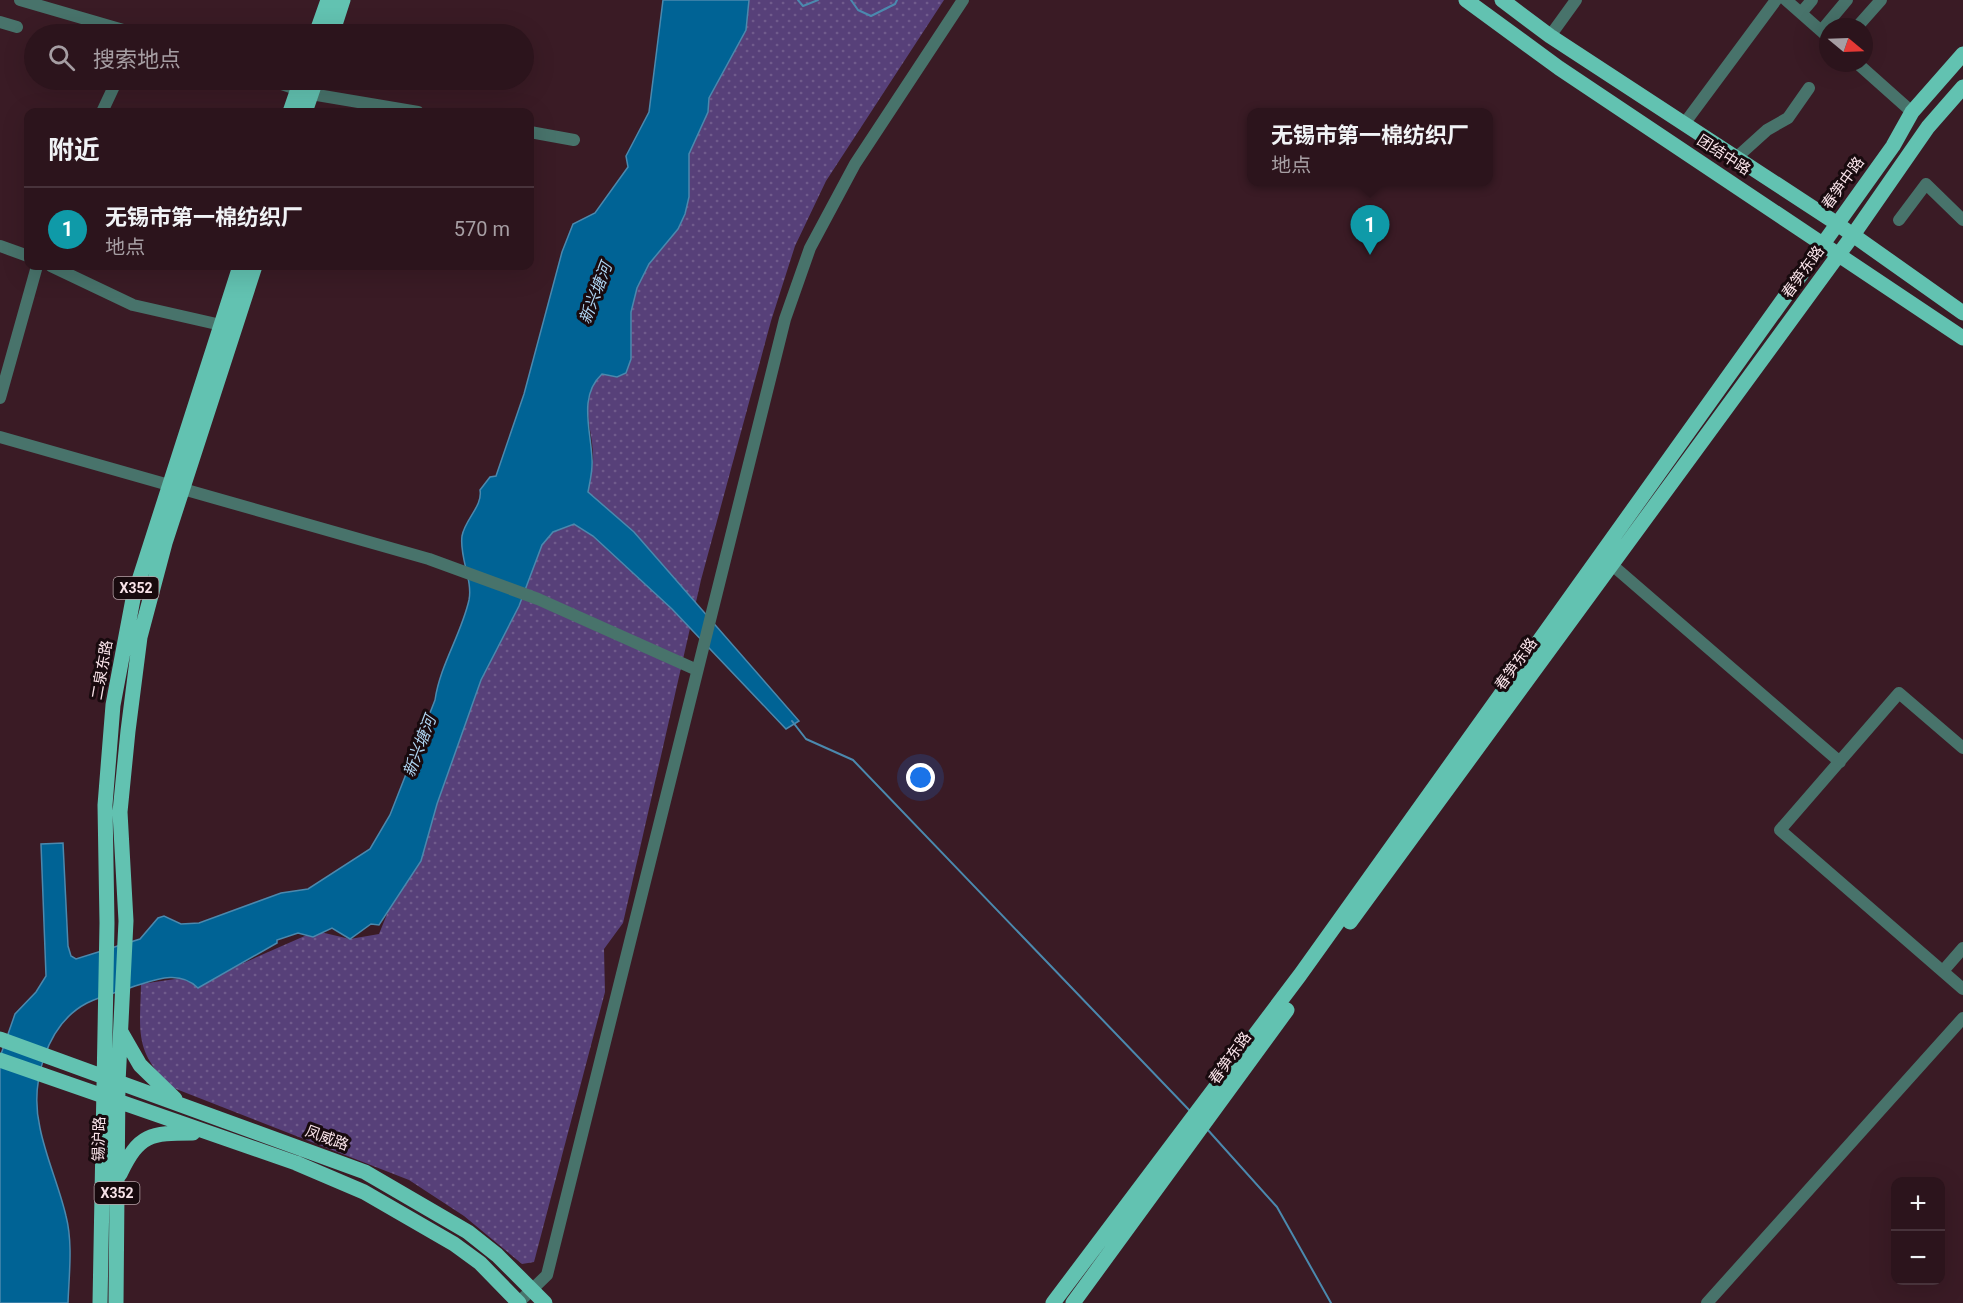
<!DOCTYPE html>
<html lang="zh">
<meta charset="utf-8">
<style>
body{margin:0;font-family:Roboto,"Noto Sans SC",sans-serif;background:#341d25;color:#f1f3f6}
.controls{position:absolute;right:18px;bottom:18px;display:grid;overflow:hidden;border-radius:12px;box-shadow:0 6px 24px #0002}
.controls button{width:54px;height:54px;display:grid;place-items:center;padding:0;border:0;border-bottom:2px solid #48333b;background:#2c141c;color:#f1f3f6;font:30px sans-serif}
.compass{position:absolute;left:1819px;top:18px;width:54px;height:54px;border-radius:50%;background:#2c141c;box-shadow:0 6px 24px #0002;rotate:109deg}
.you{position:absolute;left:921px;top:778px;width:21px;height:21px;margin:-15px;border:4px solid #fff;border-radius:50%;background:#1a73e8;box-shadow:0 0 0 9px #1a73e833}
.badge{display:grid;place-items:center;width:39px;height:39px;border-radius:50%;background:#1a73e8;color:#fff;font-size:20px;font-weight:700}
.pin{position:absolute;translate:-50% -50px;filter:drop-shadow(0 2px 3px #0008)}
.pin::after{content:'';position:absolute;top:32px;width:21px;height:18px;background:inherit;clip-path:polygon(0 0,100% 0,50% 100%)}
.popup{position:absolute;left:1247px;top:108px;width:246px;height:78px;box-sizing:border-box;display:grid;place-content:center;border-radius:12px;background:#2c141c;filter:drop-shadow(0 2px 4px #0005);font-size:20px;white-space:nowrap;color:#a69ea3}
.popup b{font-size:22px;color:#f1f3f6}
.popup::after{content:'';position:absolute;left:50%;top:100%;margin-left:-12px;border:12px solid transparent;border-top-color:#2c141c}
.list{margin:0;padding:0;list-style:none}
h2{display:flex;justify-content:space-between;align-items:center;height:78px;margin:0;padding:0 24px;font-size:26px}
h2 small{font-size:20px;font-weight:400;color:#a69ea3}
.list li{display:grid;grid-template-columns:39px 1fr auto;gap:18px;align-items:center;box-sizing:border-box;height:84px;padding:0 24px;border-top:2px solid #48333b}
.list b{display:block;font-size:22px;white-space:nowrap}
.list p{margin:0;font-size:20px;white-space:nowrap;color:#a69ea3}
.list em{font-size:20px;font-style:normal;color:#a69ea3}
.icon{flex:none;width:33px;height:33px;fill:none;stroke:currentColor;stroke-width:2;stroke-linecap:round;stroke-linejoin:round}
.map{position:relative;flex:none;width:1963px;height:1303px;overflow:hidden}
.search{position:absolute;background:#2c141c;box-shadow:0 6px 24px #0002;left:24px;top:24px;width:510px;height:66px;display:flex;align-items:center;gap:15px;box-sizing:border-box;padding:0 21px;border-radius:33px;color:#a69ea3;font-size:22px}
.panel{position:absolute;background:#2c141c;box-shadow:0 6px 24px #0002;left:24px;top:108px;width:510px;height:162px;border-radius:12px}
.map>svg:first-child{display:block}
.green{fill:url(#green-dots)}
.water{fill:#006395;stroke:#4b89ae;stroke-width:1.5}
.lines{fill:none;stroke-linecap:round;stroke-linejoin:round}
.stream{stroke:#4b89ae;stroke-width:2}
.minor{stroke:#48736b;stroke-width:12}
.major{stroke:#62c2b1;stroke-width:15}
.labels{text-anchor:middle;stroke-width:6;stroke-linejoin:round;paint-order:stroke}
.shield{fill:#180a0e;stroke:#b6a2a7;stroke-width:1.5}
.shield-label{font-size:14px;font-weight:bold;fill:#f9e3e9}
.street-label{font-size:15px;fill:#f9e3e9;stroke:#180a0e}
.water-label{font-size:16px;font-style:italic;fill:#afd5f2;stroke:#180a0e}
</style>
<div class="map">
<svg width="1963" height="1303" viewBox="0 0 1963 1303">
<defs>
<pattern id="green-dots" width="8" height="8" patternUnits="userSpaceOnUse" patternTransform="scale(1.5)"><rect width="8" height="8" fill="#574079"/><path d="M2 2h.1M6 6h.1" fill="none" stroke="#705b8c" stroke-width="1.8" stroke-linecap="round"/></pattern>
</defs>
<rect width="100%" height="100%" fill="#3a1b25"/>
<path class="green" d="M749,0H944L826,181L795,246L771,321L701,580L623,923L604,949L605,992L534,1262L522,1264L464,1216L409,1180L171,1087C134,1051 140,1032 141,984L223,972L316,931L350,939L379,934L481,680L519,606L542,545L553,532L574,524C580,505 591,482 593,462C595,431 575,398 602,374L617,377L626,373L631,359V312L637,288L649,264L677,229L689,154L708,112L709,98L746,30Z"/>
<path class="water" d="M663,0H749L746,30L709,98L708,112L689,154V197L685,214L678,229L649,264L637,288L631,312V359L626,373L617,377L602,374C578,396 591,430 592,459C593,470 590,481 588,492L634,532L799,721L786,729L672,609L593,536L574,524L553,532L542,545L519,606L481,680L437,804L421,861L379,925L371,924L350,939L332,928L313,937L298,933L277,940V943L198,988C180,970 157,979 135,986C119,992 101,996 87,1003C45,1025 30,1085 40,1128C46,1158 59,1186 66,1216C73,1243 69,1275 68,1303H0V1057L15,1014L36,992L46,976L41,844L63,843L68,946L71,956L76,959L140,939L158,918L164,916L181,924L199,923L281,893L308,889L370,849L390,815L435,700C440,665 461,635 469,600C473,580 459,557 462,536C465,519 483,506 480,490L490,477L496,476L524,394L562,252L573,224L595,213L628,167L626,156L649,112Z"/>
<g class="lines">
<path class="stream" d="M798,0L803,6L818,0
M851,0L858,10L871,16L895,4L897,0
M792,721L806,739L853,760L1191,1112
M1207,1129L1277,1207L1331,1303"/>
<path class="minor" d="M20,0L137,34
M1786,0L1828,37
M1801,13L1812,0
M0,22L17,27
M1857,27L1881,0
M1821,31L1847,0
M1550,36L1576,0
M1857,63L1912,112
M270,80L311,94L418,112
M102,112L117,80
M1684,124L1776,0
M530,132L574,140
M1736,158L1767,130L1788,118L1809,88
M1899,220L1926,184L1963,220
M0,246L28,256
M51,266L133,305L221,325
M0,398L37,266
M0,437L429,559L538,599L697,670
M1611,564L1840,762
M1963,748L1899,693L1780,830L1963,989
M1943,971L1963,948
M518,1303L547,1275L785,319L810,248L855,164L963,0
M1707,1303L1963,1018"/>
<path class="major" d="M1466,0L1559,68L1963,338
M1502,0L1550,36L1836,223L1963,313
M316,34L328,0
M332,34L343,0
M290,112L301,80
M305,112L316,80
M1350,922L1853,235L1928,127L1963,87
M121,1032L140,1065L175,1099
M0,1039L365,1172L468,1232L497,1255L545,1303
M0,1060L296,1163L364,1192L454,1244L480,1263L519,1303
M120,1174C139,1134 150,1133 193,1133
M100,1303L107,923L105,805L113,705L133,599L240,266
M116,1303L118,1083L126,921L120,812L128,731L140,637L165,543L255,266
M1053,1303L1300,975L1893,146L1912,112L1963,54
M1073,1303L1287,1010"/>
</g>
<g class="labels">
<g class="shield">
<rect x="113.5" y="577" width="45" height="22" rx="4.5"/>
<rect x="94.5" y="1182" width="45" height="22" rx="4.5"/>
</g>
<g class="shield-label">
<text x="136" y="593">X352</text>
<text x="117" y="1198">X352</text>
</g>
<g class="street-label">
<text transform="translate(1724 155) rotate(33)" y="5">团结中路</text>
<text transform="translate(1843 183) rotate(-54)" y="5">春笋中路</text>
<text transform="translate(1803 272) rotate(-54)" y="5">春笋东路</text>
<text transform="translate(1516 664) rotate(-54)" y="5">春笋东路</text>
<text transform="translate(102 670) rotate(-80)" y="5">二泉东路</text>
<text transform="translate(1230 1058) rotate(-54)" y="5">春笋东路</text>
<text transform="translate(327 1138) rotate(20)" y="5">凤威路</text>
<text transform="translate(99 1139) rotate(-89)" y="5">锡沪路</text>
</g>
<g class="water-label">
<text transform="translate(595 293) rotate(-69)" y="6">新兴塘河</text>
<text transform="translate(419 746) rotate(-69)" y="6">新兴塘河</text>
</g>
</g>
</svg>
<div class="controls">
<button>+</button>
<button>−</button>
</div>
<svg class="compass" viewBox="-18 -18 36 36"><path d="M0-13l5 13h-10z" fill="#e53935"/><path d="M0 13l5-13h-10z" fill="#a69ea3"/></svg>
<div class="you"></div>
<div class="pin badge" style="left:1370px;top:255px;background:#0f9aa8">1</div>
<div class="popup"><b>无锡市第一棉纺织厂</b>地点</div>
<div class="search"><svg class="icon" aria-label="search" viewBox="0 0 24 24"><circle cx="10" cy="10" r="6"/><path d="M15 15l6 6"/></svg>搜索地点</div>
<section class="panel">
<h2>附近<small></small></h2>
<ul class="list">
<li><span class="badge" style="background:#0f9aa8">1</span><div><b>无锡市第一棉纺织厂</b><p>地点</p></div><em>570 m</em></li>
</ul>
</section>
</div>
